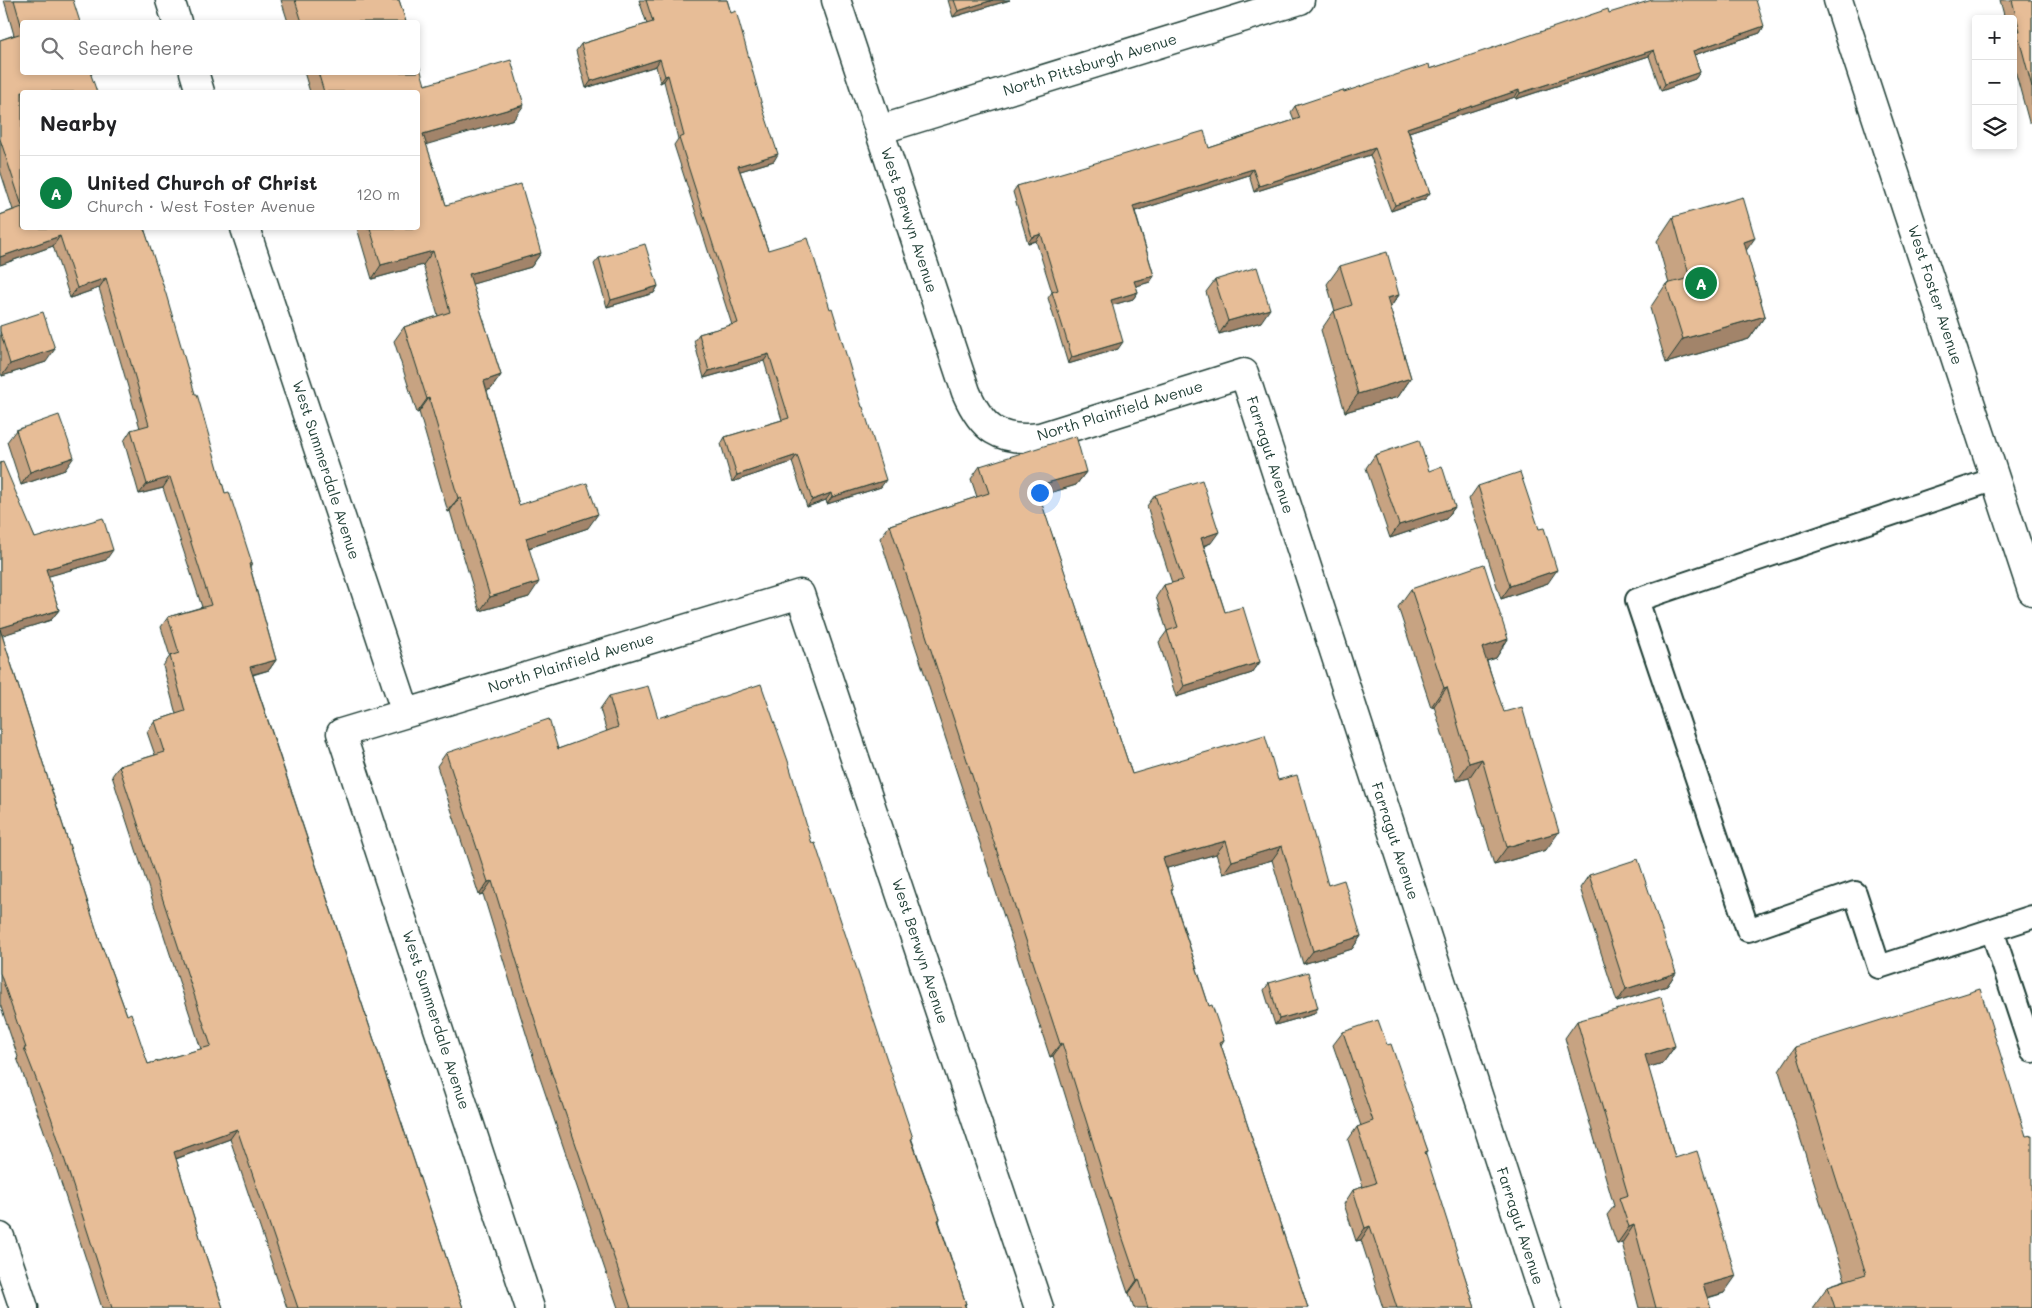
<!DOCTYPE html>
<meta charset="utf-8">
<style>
body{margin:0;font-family:Mali,sans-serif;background:#f2f2f2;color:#202124}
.controls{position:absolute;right:15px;top:15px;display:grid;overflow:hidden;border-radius:5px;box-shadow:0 2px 8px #0003}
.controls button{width:45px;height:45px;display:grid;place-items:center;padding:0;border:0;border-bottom:1px solid #e0e0e0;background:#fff;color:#202124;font:25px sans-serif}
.you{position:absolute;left:1039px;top:492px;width:18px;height:18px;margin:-12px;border:4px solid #fff;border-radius:50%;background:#1a73e8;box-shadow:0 0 0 8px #1a73e833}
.badge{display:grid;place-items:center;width:32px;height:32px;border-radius:50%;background:#0b8043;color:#fff;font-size:16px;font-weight:700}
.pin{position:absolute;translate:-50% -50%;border:2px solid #fff;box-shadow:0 1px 5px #0006}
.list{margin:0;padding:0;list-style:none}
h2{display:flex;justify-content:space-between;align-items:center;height:65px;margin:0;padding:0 20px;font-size:21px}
h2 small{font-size:16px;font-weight:400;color:#757577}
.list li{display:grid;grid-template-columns:32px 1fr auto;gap:15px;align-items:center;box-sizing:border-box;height:75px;padding:0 20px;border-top:1px solid #e0e0e0}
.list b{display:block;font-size:19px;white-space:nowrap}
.list p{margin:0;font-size:16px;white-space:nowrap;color:#757577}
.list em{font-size:16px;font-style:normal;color:#757577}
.icon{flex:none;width:28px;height:28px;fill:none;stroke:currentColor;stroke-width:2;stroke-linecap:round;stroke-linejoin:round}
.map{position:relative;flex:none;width:2032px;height:1308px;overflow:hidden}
.search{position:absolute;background:#fff;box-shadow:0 2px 8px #0003;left:20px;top:20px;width:400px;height:55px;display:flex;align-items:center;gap:12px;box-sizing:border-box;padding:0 18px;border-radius:5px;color:#757577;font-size:19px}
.panel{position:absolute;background:#fff;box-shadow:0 2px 8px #0003;left:20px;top:90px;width:400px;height:140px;border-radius:5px}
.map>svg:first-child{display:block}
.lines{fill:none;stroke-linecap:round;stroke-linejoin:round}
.lane-casing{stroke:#1f3d34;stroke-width:26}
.street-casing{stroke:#1f3d34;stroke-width:31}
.secondary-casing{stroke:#1f3d34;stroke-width:31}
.lane{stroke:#fff;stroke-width:22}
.street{stroke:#fff;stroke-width:28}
.secondary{stroke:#fff;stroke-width:28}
.wall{fill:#c7a382;stroke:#1f3d34}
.shaded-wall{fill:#a2846a;stroke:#1f3d34}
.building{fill:#e7bd97;stroke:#1f3d34}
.labels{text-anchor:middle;stroke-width:4.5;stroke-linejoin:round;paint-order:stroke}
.street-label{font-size:15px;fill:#1f3d34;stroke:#fff}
</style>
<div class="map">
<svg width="2032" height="1308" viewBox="0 0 2032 1308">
<rect width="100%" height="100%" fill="#fff"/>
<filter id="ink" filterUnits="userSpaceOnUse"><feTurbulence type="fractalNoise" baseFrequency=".02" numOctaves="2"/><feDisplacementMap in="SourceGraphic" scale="10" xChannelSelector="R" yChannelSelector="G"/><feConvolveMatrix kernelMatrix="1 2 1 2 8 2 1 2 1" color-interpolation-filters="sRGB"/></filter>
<g filter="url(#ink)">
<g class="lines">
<g class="lane-casing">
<path id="lane" d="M1995,479L1637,600L1748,930L1855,893L1879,967L2032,917
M1992,930L2032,1051"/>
</g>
<g class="street-casing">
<path id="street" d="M170,0L177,22
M836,0L966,392C982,429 999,442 1040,437L1244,373L1547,1308
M194,72L200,92
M879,130L1300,0
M245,228L406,713
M0,1237L24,1308
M530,1308L341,733L800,594L1039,1308"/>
</g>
<g class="secondary-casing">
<path id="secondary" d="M1838,0L2032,591"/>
</g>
<use href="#lane" class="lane"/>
<use href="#street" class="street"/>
<use href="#secondary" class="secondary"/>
</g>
<path class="wall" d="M4,0H73L22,22V72H93L91,75L22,92L144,228L225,493L252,563L250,567L276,660L269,670L253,675L463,1308H287L230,1139L176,1159L202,1244L223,1308H102L43,1128L17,1058L18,1057L0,1004V463L35,538L106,560L48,576L59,610L51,620L2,635L99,938L127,1015L148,1064L201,1049L112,776L119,766L155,755L147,732L155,721L176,714L163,666L170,656L161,627L168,617L202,607L163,488L139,494L124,441L131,430L140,428L99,288L70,298L53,246L0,265V215L13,210L0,170V40L14,35Z
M281,0H399L406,22H288Z
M639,0H727L774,161L740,171L768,250L881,487L827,504L826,500L807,507L792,462L732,482L721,444L725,437L782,420L764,361L704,378L694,341L699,334L732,325L674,145L678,139L664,81L660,83L656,66L586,88L576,51L581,44L647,24Z
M948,0H1010L953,17Z
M2000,0H2032V122H2029L2013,63V19H2005Z
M1609,13L1764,26L1760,33L1694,55L1700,72L1695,79L1661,91L1649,56L1516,99L1515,97L1409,132L1430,193L1425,199L1391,211L1370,155L1254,192L1249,175L1135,211L1154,276L1150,282L1136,286L1138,292L1133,299L1112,305L1118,349L1068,364L1048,298L1052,292L1036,241L1028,243L1013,192L1017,186L1209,148L1294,120L1291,112L1295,106L1430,69Z
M304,72H418L425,85L514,119L426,144L446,205L541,253L531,267L472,284L501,375L491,389L487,391L519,505L588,528L529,548V597L480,611L450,511L448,512L419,412L417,413L394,341L404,327L438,316L423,265L372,279L357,228H418V92H310Z
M1673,217L1746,251L1765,316L1749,339L1666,363L1650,308L1666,284H1669L1657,241Z
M599,258L658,286L654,293L607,307L594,264Z
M1340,266L1399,295L1390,308L1411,378L1398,397L1345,412L1321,330L1334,311H1335L1327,284Z
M1215,280L1261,322L1219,334L1206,292Z
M0,326L46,362L2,376L0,371Z
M16,430L65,470L21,485L7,442Z
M1375,455L1429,471L1455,507L1446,519L1390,538L1366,468Z
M980,466L1086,472L1076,485L1039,496L1132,774L1278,780L1328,885L1361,936L1352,949L1303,964L1272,860L1223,874L1216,854L1167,868L1172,892L1209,1006L1224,1040L1221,1045L1308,1308H1134L1129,1293H1128L1113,1249L1053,1056L1050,1057L880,538L890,525L977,497L971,479Z
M1478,486L1548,583L1501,599L1469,499Z
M1155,495L1211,543L1204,546L1225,612L1260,662L1252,673L1176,697L1159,642L1167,631L1156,597L1164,585L1172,583L1147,506Z
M1411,589L1508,639L1496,658L1487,661L1546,850L1494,865L1469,778L1456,781L1434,706L1431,707L1398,607Z
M609,696L658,718L812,844L912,1140L940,1219L939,1221L966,1304L965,1305L966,1308H618L537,1069L483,894L479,895L437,766L446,753L558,749L607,732L600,709Z
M1589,875L1676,973L1667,986L1617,1002L1580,888Z
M1269,983L1314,1014L1275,1025L1264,990Z
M1577,1021L1675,1046L1663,1063L1648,1067L1675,1158L1724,1293L1708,1298L1711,1308H1639L1622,1243L1617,1244L1607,1215L1614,1206L1565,1038Z
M1343,1032L1387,1045L1428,1151L1425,1155L1475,1308H1383L1361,1240L1356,1241L1344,1204L1353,1190L1363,1187L1348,1140L1357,1127L1361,1126L1333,1045Z
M1795,1047L2026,1136L2032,1308H1812L1828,1286L1845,1280L1779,1071Z"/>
<path class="shaded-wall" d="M993,0H1010L953,17L958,11Z
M1764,26L1760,33L1688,57L1693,51Z
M1654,50L1649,56L1516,99L1520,93Z
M660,59L656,66L586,88L591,81Z
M1700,72L1695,79L1661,91L1665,84Z
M668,75L664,81L660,83L665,76Z
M1519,90L1515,97L1403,134L1407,128Z
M524,105L514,119L418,147L423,134Z
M1375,148L1370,155L1254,192L1259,186Z
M778,154L774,161L734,173L738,166Z
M1253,169L1249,175L1129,213L1133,206Z
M1430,193L1425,199L1391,211L1395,205Z
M1041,234L1036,241L1028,243L1032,237Z
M60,236L53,246L0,265V257Z
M1755,238L1738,262L1744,242Z
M433,251L423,265L372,279L381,265Z
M541,253L531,267L459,288L469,274Z
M1154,276L1150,282L1130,288L1134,281Z
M106,278L99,288L70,298L77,288Z
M658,286L654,293L607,307L611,300Z
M1138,292L1133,299L1106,307L1111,300Z
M1399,295L1386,313L1387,298Z
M1270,309L1261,322L1219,334L1228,321Z
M1765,316L1749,339L1666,363L1683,339Z
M1123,342L1118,349L1068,364L1072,357Z
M55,349L46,362L2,376L10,364Z
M769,354L764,361L704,378L709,371Z
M501,375L491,389L474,395L484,381Z
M1411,378L1398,397L1345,412L1358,394Z
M429,398L419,412L417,413L427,399Z
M797,455L792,462L732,482L737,475Z
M74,457L65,470L21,485L30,472Z
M1086,472L1076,485L1027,500L1036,486Z
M170,477L163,488L139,494L147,484Z
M886,480L881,487L827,504L832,497Z
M831,493L826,500L807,507L812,500Z
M460,497L450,511L448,512L458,498Z
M1455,507L1446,519L1390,538L1399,525Z
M598,514L588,528L516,552L526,538Z
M1219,532L1211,543L1193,549L1201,538Z
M113,550L106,560L39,579L46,569Z
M1557,570L1548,583L1501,599L1510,586Z
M539,582L529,597L480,611L490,597Z
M59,610L51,620L0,636V628Z
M1508,639L1496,658L1469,666L1482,648Z
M276,660L269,670L243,677L250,667Z
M1260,662L1252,673L1176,697L1184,686Z
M1447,687L1434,706L1431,707L1444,688Z
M1482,759L1469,778L1456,781L1469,763Z
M1559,832L1546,850L1494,865L1507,847Z
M1226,841L1216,854L1154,872L1163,858Z
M1282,846L1272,860L1223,874L1232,861Z
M492,881L483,894L479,895L488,882Z
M1361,936L1352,949L1303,964L1313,951Z
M1676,973L1667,986L1617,1002L1626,989Z
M1318,1008L1314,1014L1275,1025L1279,1019Z
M1062,1043L1053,1056L1050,1057L1060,1044Z
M1675,1046L1663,1063L1633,1072L1645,1055Z
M237,1129L230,1139L167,1162L174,1152Z
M1634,1225L1622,1243L1617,1244L1629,1227Z
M1370,1226L1361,1240L1356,1241L1365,1228Z
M1736,1276L1724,1293L1691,1302L1703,1285Z
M1139,1279L1129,1293H1128L1137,1280Z"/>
<path class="building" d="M14,0H73L80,22H22V28Z
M295,0H399L406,22H302Z
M646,0H727L731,13L736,11L763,109L778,154L738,166L768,250L808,238L830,309L832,308L862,407H863L886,480L832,497L831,493L812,500L797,455L737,475L725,437L789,418L769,354L709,371L699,334L738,323L679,138L684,136L668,75L665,76L660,59L591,81L581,44L653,22Z
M954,0H993L958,11Z
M1652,0H1756L1764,26L1693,51L1700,72L1665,84L1654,50L1520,93L1519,90L1407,128L1430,193L1395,205L1375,148L1259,186L1253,169L1133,206L1154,276L1134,281L1138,292L1111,300L1123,342L1072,357L1052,292L1058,290L1041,234L1032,237L1017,186L1204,131L1209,148L1300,118L1295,106L1343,90L1344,92L1429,64L1430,69L1608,9L1609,13Z
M2012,0H2032V87L2017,31H2020Z
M22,33V72H90L97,92H22V206L0,139V40Z
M511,60L524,105L423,134L446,205L521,184L541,253L469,274L501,375L484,381L519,505L587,483L598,514L526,538L539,582L490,597L460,497L458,498L429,398L427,399L404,327L450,312L433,251L381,265L370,228H418V92H324L318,72H418V61L425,85Z
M1743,197L1755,238L1744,242L1765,316L1683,339L1666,284L1690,278L1673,217Z
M22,207V228H144L166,294L195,394H197L225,493L229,492L252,563L249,564L276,660L250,667L463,1308H298L237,1129L174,1152L202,1244L223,1308H112L51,1117L24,1048H26L0,973V629L99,938L127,1015L131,1013L148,1064L211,1046L119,766L165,752L155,721L185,711L170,656L179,653L168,617L211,605L170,477L147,484L131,430L149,425L106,278L77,288L60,236L0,257V215Z
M645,244L658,286L611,300L599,258Z
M1387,252L1399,295L1387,298L1411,378L1358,394L1334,311L1352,305L1340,266Z
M1257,267L1270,309L1228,321L1215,280Z
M43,312L55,349L10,364L0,331V326Z
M59,415L74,457L30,472L16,430Z
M1076,436L1086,472L1036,486L1132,774L1265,735L1278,780L1297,775L1328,885L1344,880L1361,936L1313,951L1282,846L1232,861L1226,841L1163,858L1173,889L1171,890L1209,1006L1212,1005L1224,1040L1220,1042L1308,1308H1148L1139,1279L1137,1280L1122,1236L1062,1043L1060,1044L890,525L989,493L980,466Z
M1419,440L1429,471L1442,466L1455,507L1399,525L1375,455Z
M3,462L35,538L103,518L113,550L46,569L59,610L0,628V463Z
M1520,472L1539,529L1544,528L1557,570L1510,586L1478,486Z
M1202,480L1219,532L1201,538L1225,612L1243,607L1260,662L1184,686L1167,631L1178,627L1164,585L1183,580L1155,495Z
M1484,564L1508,639L1482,648L1504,712L1522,707L1559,832L1507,847L1482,759L1469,763L1447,687L1444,688L1411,589Z
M761,684L788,761L812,844L815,843L913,1138L911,1139L940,1219L938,1220L966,1304H964L966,1308H631L546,1056L492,881L488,882L446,753L549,719L558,749L618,727L609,696L648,686L658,718Z
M1638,859L1676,973L1626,989L1589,875Z
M1308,972L1318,1008L1279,1019L1269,983Z
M1980,989L2026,1136L2032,1135V1308H1835L1828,1286L1866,1274L1795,1047Z
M1661,997L1675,1046L1645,1055L1675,1158L1697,1151L1736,1276L1703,1285L1711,1308H1656L1634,1225L1629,1227L1619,1198L1628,1195L1577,1021Z
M1378,1020L1387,1045L1391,1044L1428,1151L1425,1152L1475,1308H1397L1370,1226L1365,1228L1353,1190L1376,1183L1357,1127L1373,1121L1343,1032Z"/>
</g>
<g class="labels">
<g class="street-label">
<text transform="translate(1090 65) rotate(-17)" y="5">North Pittsburgh Avenue</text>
<text transform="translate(909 220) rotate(72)" y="5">West Berwyn Avenue</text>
<text transform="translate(1935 295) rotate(72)" y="5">West Foster Avenue</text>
<text transform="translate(1120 411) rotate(-17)" y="5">North Plainfield Avenue</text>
<text transform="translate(1270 455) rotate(72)" y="5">Farragut Avenue</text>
<text transform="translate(326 470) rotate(72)" y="5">West Summerdale Avenue</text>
<text transform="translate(571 663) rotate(-17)" y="5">North Plainfield Avenue</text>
<text transform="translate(1395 841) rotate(72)" y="5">Farragut Avenue</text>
<text transform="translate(920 951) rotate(72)" y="5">West Berwyn Avenue</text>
<text transform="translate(436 1020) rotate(72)" y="5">West Summerdale Avenue</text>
<text transform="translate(1520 1226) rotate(72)" y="5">Farragut Avenue</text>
</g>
</g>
</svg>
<div class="controls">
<button>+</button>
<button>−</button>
<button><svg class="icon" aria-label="layers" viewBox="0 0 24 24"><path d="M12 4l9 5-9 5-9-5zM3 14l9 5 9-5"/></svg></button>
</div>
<div class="you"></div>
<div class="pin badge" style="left:1701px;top:283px">A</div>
<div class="search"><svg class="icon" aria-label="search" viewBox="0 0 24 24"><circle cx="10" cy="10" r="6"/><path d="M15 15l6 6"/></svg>Search here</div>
<section class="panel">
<h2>Nearby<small></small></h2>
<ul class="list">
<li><span class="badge">A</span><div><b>United Church of Christ</b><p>Church · West Foster Avenue</p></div><em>120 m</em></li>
</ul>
</section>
</div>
